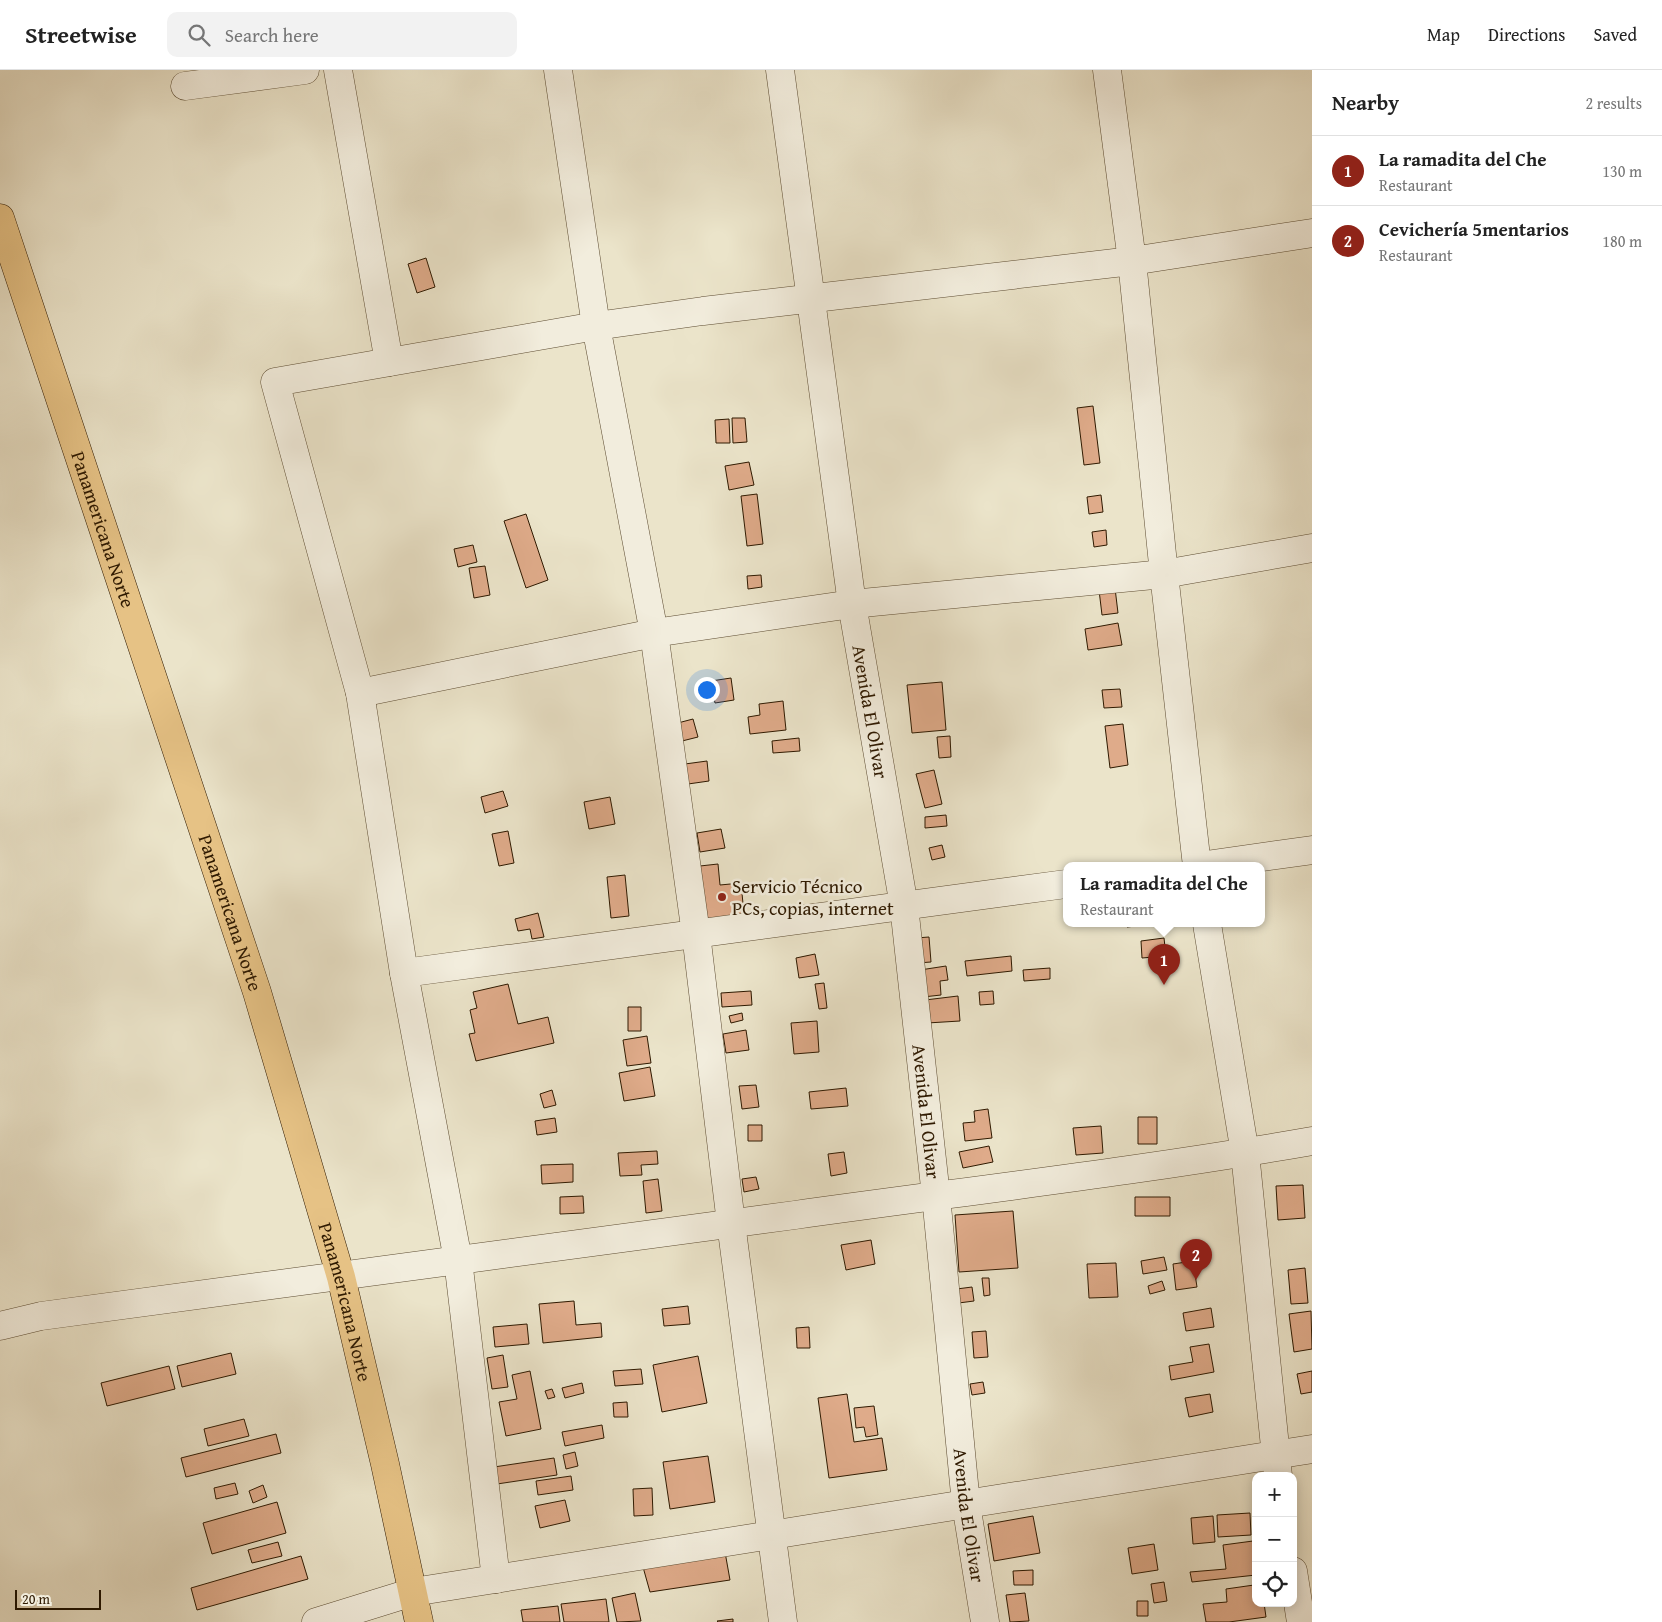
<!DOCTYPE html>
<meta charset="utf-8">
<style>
body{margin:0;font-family:"Gentium Book Plus",serif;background:#f2f2f2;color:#222}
.controls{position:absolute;right:15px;bottom:15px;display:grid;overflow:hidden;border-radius:10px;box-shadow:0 2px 12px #0003}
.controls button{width:45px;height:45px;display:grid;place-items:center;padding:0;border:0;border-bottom:1px solid #e0e0e0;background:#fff;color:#222;font:25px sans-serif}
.scale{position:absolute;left:15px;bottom:12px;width:86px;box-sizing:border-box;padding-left:5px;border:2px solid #2e1900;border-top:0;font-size:14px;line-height:18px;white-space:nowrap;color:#2e1900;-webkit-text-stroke:4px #f2eddd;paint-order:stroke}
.you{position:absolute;left:706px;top:619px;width:18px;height:18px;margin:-12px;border:4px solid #fff;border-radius:50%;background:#1a73e8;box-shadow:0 0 0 8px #1a73e833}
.badge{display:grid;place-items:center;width:32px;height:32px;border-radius:50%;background:#8f2418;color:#fff;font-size:16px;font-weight:700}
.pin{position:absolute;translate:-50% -41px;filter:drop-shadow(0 1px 2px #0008)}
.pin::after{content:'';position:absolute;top:26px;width:18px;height:15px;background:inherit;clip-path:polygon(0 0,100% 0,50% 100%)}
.popup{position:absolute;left:1063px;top:792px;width:202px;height:65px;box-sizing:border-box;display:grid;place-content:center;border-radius:10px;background:#fff;filter:drop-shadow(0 1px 4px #0005);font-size:16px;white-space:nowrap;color:#767676}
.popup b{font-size:19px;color:#222}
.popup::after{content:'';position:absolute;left:50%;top:100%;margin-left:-10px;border:10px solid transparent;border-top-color:#fff}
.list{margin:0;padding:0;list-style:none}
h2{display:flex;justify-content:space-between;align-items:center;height:65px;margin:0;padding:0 20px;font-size:21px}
h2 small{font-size:16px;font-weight:400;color:#767676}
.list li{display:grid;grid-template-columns:32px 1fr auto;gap:15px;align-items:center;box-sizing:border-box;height:70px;padding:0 20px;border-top:1px solid #e0e0e0}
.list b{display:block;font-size:19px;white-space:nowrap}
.list p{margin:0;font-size:16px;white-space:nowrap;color:#767676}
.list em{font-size:16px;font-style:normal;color:#767676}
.icon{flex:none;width:28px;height:28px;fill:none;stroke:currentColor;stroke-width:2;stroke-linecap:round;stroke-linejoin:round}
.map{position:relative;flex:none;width:1312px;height:1552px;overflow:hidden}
header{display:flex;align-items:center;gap:30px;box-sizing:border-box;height:70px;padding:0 25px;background:#fff;border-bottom:1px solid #e0e0e0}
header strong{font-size:24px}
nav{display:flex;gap:28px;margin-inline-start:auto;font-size:18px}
.search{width:350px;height:45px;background:#f2f2f2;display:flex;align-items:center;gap:12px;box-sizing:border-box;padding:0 18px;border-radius:10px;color:#767676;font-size:19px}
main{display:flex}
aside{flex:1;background:#fff}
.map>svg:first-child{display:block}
.building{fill:#dfab8a;stroke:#2e1900}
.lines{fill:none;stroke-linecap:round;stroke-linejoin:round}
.minor-casing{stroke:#5d4c32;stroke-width:29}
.highway-casing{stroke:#2e1900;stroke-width:29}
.minor{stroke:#f2eddd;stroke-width:28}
.highway{stroke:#e6c285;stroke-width:28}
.poi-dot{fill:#8f2418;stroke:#f2eddd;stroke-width:2}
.labels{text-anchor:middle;stroke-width:5;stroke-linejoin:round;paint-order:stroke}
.street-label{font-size:19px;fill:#2e1900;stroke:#f2eddd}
.poi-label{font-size:19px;fill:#2e1900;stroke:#f2eddd;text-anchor:start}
</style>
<header>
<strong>Streetwise</strong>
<div class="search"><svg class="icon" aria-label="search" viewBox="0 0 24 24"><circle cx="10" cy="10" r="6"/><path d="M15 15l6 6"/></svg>Search here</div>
<nav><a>Map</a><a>Directions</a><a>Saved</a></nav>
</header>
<main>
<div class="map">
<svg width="1312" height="1552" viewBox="0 0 1312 1552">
<rect width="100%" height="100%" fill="#ebe4ca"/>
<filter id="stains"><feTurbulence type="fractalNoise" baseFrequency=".004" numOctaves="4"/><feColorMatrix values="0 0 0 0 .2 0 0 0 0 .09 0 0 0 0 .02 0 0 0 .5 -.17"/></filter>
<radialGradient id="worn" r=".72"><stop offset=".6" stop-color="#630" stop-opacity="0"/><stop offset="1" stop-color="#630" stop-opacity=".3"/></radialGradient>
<path class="building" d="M426,188L435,217L417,223L408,194Z
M1093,336L1100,393L1084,395L1077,338Z
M732,348H745L747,372L733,373Z
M729,349L730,373H716L715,350Z
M749,392L754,415L729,420L725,396Z
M757,424L763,474L747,476L741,426Z
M1101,425L1103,442L1089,444L1087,427Z
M526,444L548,510L526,518L504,451Z
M1106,460L1107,475L1094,477L1092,462Z
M473,475L477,492L458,497L454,479Z
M485,496L490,525L474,528L469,498Z
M761,505L762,517L748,519L747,506Z
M1115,518L1118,543L1102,545L1099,520Z
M1118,553L1122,575L1088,580L1085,559Z
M731,608L734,630L715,633L711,611Z
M942,612L946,660L912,663L907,615Z
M1120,619L1122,637L1104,638L1102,620Z
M783,631L786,660L750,664L748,647L760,645L759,634Z
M693,649L698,667L678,672L674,654Z
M1123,654L1128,695L1110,698L1105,656Z
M950,666L951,687L939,688L937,667Z
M799,668L800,681L773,683L772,671Z
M707,691L709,711L688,714L685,694Z
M934,700L942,734L925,738L916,704Z
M503,721L508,736L485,743L481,727Z
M610,727L615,754L589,759L584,732Z
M946,745L947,756L925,758V747Z
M721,759L725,778L700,782L697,763Z
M508,761L514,793L499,796L492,764Z
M942,775L945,787L932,790L929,778Z
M718,794L720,815L741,813L744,844L706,849L700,796Z
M625,805L629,846L611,848L607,807Z
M538,843L544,867L532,869L530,859L518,861L515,849Z
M1127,854H1153L1127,857Z
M929,867L931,892L917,893L916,868Z
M1164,868L1166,886L1142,888L1141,871Z
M815,884L819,905L799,908L796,888Z
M1011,886L1012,901L967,906L965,891Z
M946,896L948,910L940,911L941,925L923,927L920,900Z
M1050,898V909L1024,911L1023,900Z
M824,913L827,938L819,939L815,914Z
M508,914L518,954L548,947L554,973L476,991L469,964L475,963L470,940L477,938L473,922Z
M751,921L752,935L722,937L721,923Z
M993,921L994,934L980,935L979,922Z
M958,926L960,951L927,953L925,930Z
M628,937H641V961H628Z
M742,943L743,950L731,953L729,946Z
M817,951L819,982L794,984L791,953Z
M746,960L749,980L726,983L723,964Z
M647,966L651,993L627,996L623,970Z
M650,997L655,1026L624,1031L619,1003Z
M756,1015L759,1037L742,1039L739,1016Z
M846,1018L848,1036L811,1039L809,1022Z
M552,1020L556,1035L544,1038L540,1024Z
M988,1039L992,1068L965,1071L963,1053L975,1052L974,1041Z
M1138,1047H1157V1074H1138Z
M555,1048L557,1062L537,1065L535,1051Z
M748,1055H762V1071H748Z
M1101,1056L1103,1083L1076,1085L1073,1058Z
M989,1076L993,1092L963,1098L959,1082Z
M657,1081L658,1094L641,1095L642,1105L620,1106L618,1083Z
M844,1082L847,1103L831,1106L828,1084Z
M573,1094V1112L542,1114L541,1095Z
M756,1107L759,1119L744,1122L742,1109Z
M658,1109L662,1141L646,1143L643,1111Z
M1303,1115L1305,1148L1278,1150L1276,1116Z
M583,1126L584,1143L560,1144V1127Z
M1135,1127H1170V1146H1135Z
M1013,1141L1018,1198L959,1202L955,1145Z
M871,1170L875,1194L846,1200L841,1175Z
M1164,1187L1167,1200L1143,1204L1141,1191Z
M1193,1191L1197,1217L1176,1220L1173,1194Z
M1116,1193L1118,1227L1089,1228L1087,1194Z
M1305,1198L1308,1233L1291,1234L1288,1200Z
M982,1208H989L990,1225L984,1226Z
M1162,1211L1165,1220L1150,1224L1148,1216Z
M972,1217L974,1231L951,1234L949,1220Z
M574,1231L576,1255L601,1253L602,1267L543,1273L539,1234Z
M688,1236L690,1254L664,1256L662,1239Z
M1211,1238L1214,1257L1186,1261L1183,1243Z
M1311,1241L1312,1279L1294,1282L1289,1244Z
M527,1254L529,1274L495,1277L493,1257Z
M809,1257L810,1278H797L796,1258Z
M986,1261L988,1287L974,1288L972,1262Z
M1209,1274L1214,1302L1171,1310L1169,1296L1193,1292L1190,1277Z
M231,1283L236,1304L182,1317L177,1296Z
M503,1285L508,1317L492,1319L487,1288Z
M698,1286L707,1333L662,1342L653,1295Z
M169,1296L175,1319L107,1336L101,1313Z
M641,1299L643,1314L615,1316L613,1301Z
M530,1301L541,1359L506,1366L499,1332L517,1329L512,1305Z
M1312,1301V1322L1301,1324L1297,1304Z
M983,1312L985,1323L972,1325L970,1314Z
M582,1313L584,1323L565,1328L562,1318Z
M552,1319L555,1327L548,1329L545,1321Z
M847,1324L854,1372L882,1368L887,1400L829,1408L818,1328Z
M1210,1324L1213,1342L1189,1347L1185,1328Z
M627,1332L628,1347H614L613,1333Z
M874,1336L878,1365L866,1367L864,1357L856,1358L854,1338Z
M244,1349L249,1366L208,1376L204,1359Z
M602,1355L604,1368L565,1376L562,1362Z
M276,1364L281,1383L186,1407L181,1388Z
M575,1382L578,1396L566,1399L563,1385Z
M708,1386L715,1432L670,1439L663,1392Z
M554,1388L557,1405L497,1414L494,1397Z
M571,1406L573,1420L538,1425L536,1411Z
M235,1413L238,1424L216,1429L214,1418Z
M263,1415L267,1427L253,1433L249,1421Z
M652,1418L653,1445L634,1446L633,1419Z
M565,1430L570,1451L540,1458L535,1436Z
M277,1432L286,1463L212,1484L203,1453Z
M1250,1443L1251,1465L1218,1467L1217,1445Z
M1033,1446L1040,1483L994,1491L988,1454Z
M1213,1446L1215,1472L1193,1474L1191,1448Z
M1253,1471L1256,1505L1192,1512L1190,1502L1226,1499L1223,1475Z
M278,1472L282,1486L252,1493L248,1480Z
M1154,1474L1158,1500L1132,1504L1128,1478Z
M725,1482L730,1510L650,1522L643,1497Z
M301,1486L308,1509L197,1540L191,1518Z
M1033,1500V1515H1014L1013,1501Z
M1164,1512L1167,1531L1154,1533L1151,1514Z
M1254,1515L1256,1533H1264L1266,1547L1229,1552H1206L1203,1534L1227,1532L1226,1519Z
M635,1523L641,1551L617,1552L612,1528Z
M1025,1523L1029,1551L1010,1552L1006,1525Z
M606,1529L609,1552H564L561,1534Z
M1137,1531H1148V1546H1137Z
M558,1536L560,1552H523L521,1540Z
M733,1549V1552H718L717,1551Z"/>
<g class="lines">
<g class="minor-casing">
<g id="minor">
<path d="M338,0L389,292"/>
<path d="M558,0L596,256L654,563L696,864L731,1153L783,1552"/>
<path id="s1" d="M780,0L852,534L904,836L936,1126L966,1434L985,1552"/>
<path d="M1107,0L1132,191L1164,504L1197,796"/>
<path d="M185,16L305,0"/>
<path d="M360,623L654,563L852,534L1164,504L1312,478"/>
<path d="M1199,796L1312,780"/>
<path d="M1207,854L1245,1083L1278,1406"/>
<path d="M404,903L1066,814"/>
<path d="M0,1256L41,1246C292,1213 543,1179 795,1145C967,1121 1141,1101 1312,1071"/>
<path d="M1293,1501L1301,1552"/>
<path d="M496,1509L458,1190L404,903L360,623L275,312L596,256L703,241L1132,191L1312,163"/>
<path d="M316,1552L413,1522L1312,1379"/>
</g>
</g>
<g class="highway-casing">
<g id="highway">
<path id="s2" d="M0,148L257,922L341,1207L385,1394L419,1552"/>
</g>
</g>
<use href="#minor" class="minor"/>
<use href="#highway" class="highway"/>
</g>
<circle class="poi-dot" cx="722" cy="827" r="5"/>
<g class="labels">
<g class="street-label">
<text dy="7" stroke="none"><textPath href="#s2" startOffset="328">Panamericana Norte</textPath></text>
<text dy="7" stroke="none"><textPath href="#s1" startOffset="648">Avenida El Olivar</textPath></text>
<text dy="7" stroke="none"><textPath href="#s2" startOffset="732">Panamericana Norte</textPath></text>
<text dy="7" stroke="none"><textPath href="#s1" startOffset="1052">Avenida El Olivar</textPath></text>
<text dy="7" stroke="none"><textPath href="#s2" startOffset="1138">Panamericana Norte</textPath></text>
<text dy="7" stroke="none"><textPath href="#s1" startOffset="1458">Avenida El Olivar</textPath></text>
</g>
<g class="poi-label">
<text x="732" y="823">Servicio Técnico<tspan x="732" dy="22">PCs, copias, internet</tspan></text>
</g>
</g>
<rect width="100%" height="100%" filter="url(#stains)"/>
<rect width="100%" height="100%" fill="url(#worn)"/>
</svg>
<div class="controls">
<button>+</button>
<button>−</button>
<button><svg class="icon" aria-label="locate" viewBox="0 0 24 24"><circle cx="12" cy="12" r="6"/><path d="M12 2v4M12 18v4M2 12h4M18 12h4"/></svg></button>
</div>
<div class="scale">20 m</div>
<div class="you"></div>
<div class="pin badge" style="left:1164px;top:915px">1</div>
<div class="popup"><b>La ramadita del Che</b>Restaurant</div>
<div class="pin badge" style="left:1196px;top:1210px">2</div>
</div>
<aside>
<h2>Nearby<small>2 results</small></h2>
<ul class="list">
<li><span class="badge">1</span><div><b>La ramadita del Che</b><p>Restaurant</p></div><em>130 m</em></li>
<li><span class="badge">2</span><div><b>Cevichería 5mentarios</b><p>Restaurant</p></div><em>180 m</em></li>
</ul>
</aside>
</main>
